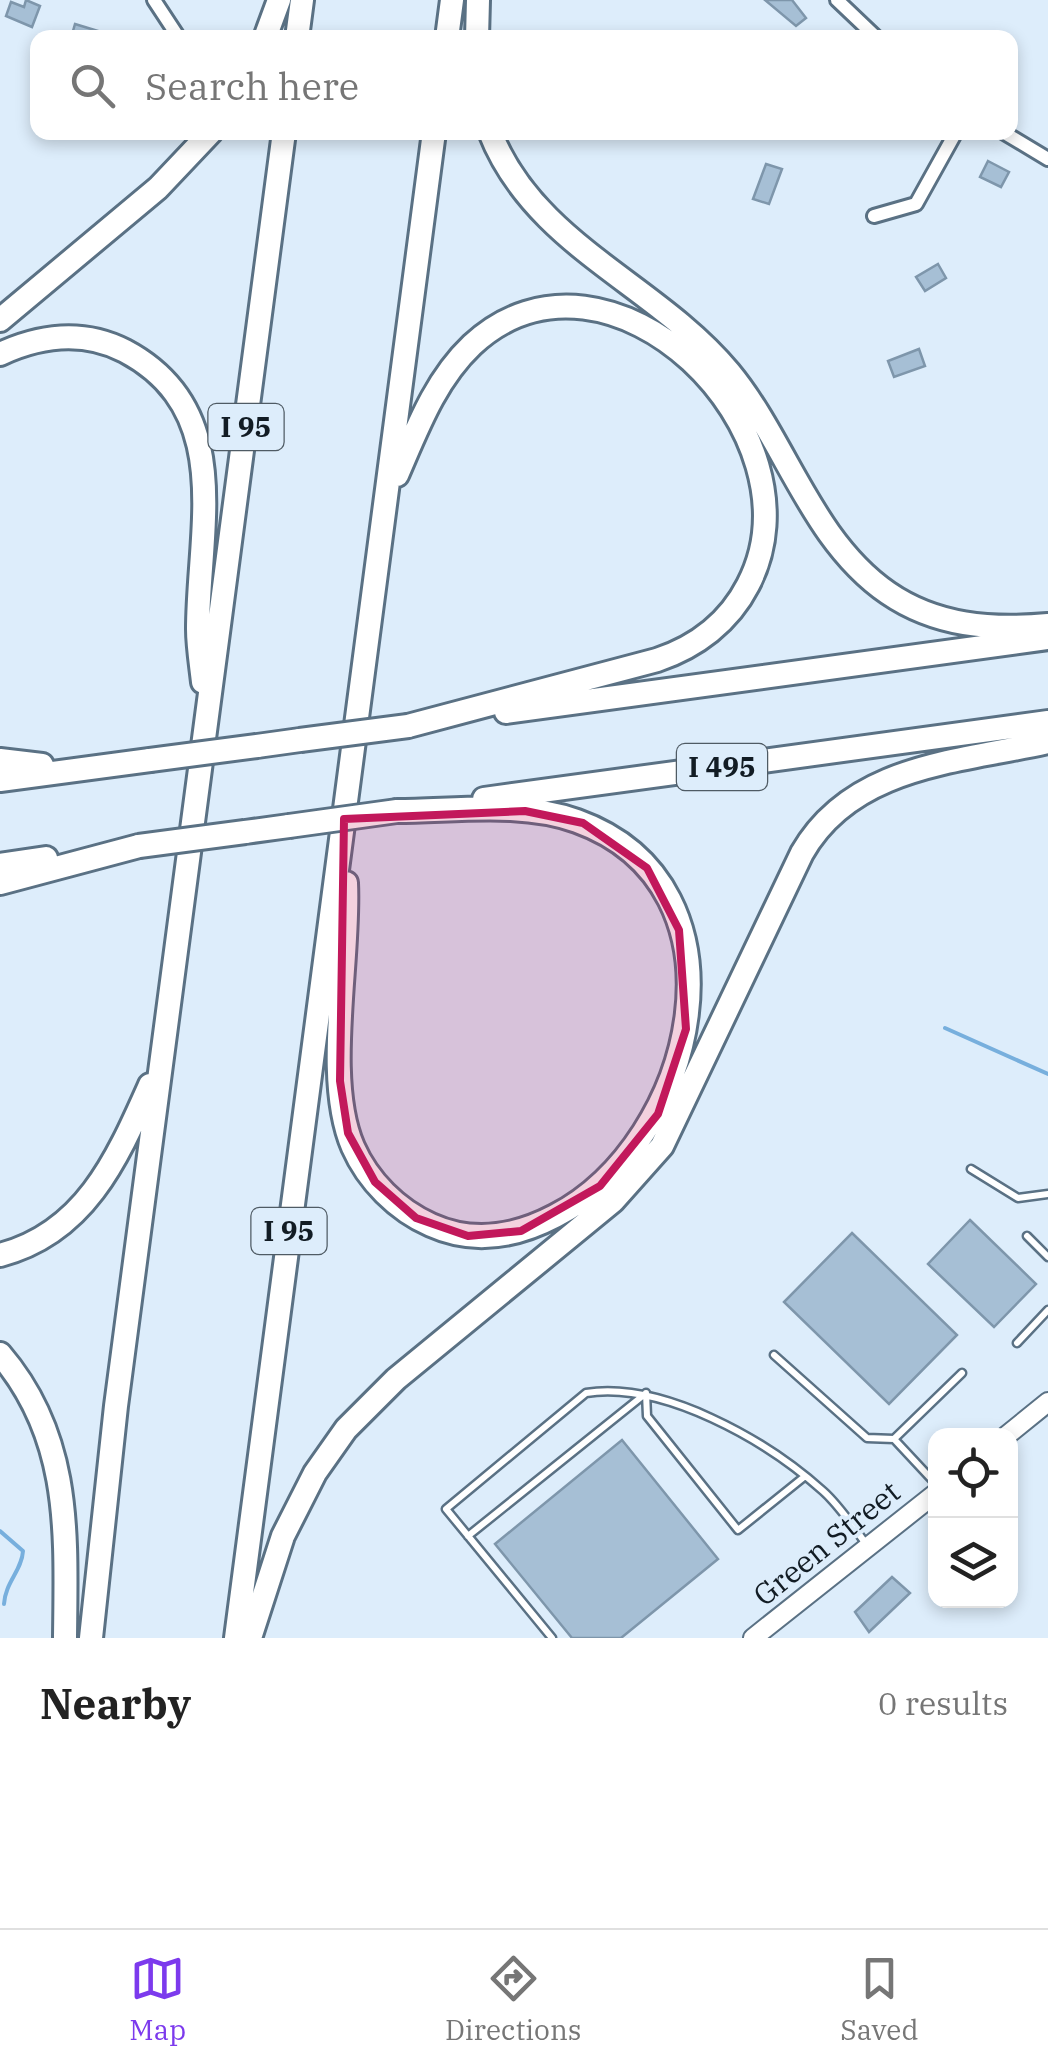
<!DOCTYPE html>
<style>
body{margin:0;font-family:"IBM Plex Serif",serif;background:#f2f2f2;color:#222}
.controls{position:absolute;right:30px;bottom:30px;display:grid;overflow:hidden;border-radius:20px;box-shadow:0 5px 15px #0003}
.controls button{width:90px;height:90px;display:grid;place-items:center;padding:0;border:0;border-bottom:2px solid #e0e0e0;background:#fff;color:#222;font:50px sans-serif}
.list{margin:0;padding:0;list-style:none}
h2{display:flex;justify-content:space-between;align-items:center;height:130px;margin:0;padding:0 40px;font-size:42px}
h2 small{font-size:32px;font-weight:400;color:#767676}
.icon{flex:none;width:55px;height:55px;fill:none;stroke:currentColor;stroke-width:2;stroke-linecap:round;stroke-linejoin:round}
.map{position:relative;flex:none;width:1048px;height:1638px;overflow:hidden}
.search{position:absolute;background:#fff;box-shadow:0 5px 15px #0003;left:30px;right:30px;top:30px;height:110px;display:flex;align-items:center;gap:25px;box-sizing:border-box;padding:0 35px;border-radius:20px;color:#767676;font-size:38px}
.sheet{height:290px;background:#fff}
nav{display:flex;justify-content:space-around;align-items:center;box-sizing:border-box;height:140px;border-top:2px solid #e0e0e0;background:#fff;font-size:28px;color:#767676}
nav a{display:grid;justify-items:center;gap:5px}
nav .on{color:#7c3aed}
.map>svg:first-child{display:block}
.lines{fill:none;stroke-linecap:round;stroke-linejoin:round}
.stream{stroke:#77afdd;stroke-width:4}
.building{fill:#a6bfd5;stroke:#7e96ab;stroke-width:2.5}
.service-casing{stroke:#5a7184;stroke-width:11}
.minor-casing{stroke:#5a7184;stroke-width:18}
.secondary-casing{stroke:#5a7184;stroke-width:22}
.motorway-casing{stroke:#5a7184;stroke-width:28}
.service{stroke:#fff;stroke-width:6}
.minor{stroke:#fff;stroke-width:12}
.secondary{stroke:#fff;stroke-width:18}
.motorway{stroke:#fff;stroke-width:22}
.motorway-bridge-casing{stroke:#5a7184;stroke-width:28;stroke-linecap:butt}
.motorway-bridge{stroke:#fff;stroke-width:22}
.marked{fill:#c2185b;fill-opacity:0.2;stroke:#c2185b;stroke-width:8;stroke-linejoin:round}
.labels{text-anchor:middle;stroke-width:8;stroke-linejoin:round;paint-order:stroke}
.shield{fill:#ddedfb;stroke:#4f5b64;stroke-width:2.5}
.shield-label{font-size:28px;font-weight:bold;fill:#121c24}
.street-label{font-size:30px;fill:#121c24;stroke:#ddedfb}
</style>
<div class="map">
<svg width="1048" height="1638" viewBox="0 0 1048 1638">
<rect width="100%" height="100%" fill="#ddedfb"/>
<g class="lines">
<path class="stream" d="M945,1028L1048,1074
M0,1531L23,1551C22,1570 5,1583 4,1604"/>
</g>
<path class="building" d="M26,0L40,6L32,27L6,16L11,2L24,7Z
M765,0H792L806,18L796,26Z
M75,24L111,35V38H71Z
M988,161L1009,172L1001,187L980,177Z
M766,164L782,169L769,204L753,199Z
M938,264L946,278L925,291L916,277Z
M919,349L925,366L894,377L888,361Z
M970,1220L1036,1284L994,1327L928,1264Z
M852,1233L957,1335L889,1404L784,1302Z
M622,1440L718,1559L621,1638H572L495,1544Z
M892,1577L910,1593L869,1632L855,1612Z"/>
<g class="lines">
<g class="service-casing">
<path id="service" d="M971,1169L1018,1198L1048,1194
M1027,1236L1048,1257
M1017,1343L1048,1310
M774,1355L867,1438L894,1439L936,1484
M646,1393L647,1416L738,1530L804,1477
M894,1439L962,1373
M468,1536L645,1394
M552,1638L446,1509L586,1393C663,1381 766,1440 823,1491C840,1506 853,1527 867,1545"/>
</g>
<g class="minor-casing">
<path id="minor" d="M154,0L179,38
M837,0L877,38
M1003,132L1048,159
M874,216L916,204L956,132"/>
</g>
<g class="secondary-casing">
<path id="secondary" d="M1006,1436L1048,1402
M753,1638L936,1493"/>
</g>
<g class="motorway-casing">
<path id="motorway" d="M265,38L279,0
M297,38L302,0
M447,38L452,0
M477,38L478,0
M490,132C534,245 656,284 729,372C786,441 811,540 888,593C936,626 991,630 1048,625
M0,320L158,188L211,132
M0,354C41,335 84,330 125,351C236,410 198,529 198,629C198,646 201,664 203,682
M397,475C417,429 435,380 472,345C609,218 827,434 748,585C729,622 696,647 657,660L408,726
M506,712L1048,638
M257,746L300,740
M0,760L42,765
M0,780L150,760
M484,799L1048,722
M245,832L289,826
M0,865L46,858
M0,883L139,846
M346,883C350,960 323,1078 353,1147C368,1181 397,1210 431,1225C473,1244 515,1237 555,1216C697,1142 757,886 577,821C522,801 455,811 397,811
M0,1255C85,1233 117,1159 150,1085
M0,1354C72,1438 66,1534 65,1638
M91,1638L116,1406L284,132
M236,1638L434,132
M250,1638L283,1536L315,1473L346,1429L396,1379L613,1201L662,1146L802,853C852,765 959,762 1048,742"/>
</g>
<use href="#service" class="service"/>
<use href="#minor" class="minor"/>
<use href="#secondary" class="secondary"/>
<use href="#motorway" class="motorway"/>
<g class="motorway-bridge-casing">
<path id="motorway-bridge" d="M300,740L408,726
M150,760L257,746
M289,826L397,811
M139,846L245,832"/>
</g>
<use href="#motorway-bridge" class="motorway-bridge"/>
</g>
<path class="marked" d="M525,811L583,823L647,868L679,930L686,1029L658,1114L600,1186L521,1231L468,1236L416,1218L375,1182L348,1133L340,1081L344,819Z"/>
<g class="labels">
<g class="shield">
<rect x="208.5" y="404" width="75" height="46" rx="8"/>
<rect x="677" y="744" width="90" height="46" rx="8"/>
<rect x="251.5" y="1208" width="75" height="46" rx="8"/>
</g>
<g class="shield-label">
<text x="246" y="437">I 95</text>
<text x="722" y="777">I 495</text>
<text x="289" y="1241">I 95</text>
</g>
<g class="street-label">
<text transform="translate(827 1544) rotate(-39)" y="10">Green Street</text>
</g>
</g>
</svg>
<div class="controls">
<button><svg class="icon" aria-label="locate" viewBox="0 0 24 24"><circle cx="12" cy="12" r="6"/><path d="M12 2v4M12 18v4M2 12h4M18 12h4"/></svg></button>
<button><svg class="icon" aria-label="layers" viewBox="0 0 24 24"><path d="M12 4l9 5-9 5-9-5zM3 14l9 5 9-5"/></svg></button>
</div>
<div class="search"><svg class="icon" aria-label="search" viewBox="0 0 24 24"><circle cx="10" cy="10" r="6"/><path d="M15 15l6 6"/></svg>Search here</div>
</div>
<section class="sheet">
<h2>Nearby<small>0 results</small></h2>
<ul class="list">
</ul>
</section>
<nav>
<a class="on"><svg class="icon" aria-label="map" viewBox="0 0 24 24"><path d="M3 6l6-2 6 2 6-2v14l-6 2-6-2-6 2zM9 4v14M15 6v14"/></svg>Map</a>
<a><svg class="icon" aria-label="directions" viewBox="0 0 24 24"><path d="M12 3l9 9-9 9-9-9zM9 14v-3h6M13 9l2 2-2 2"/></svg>Directions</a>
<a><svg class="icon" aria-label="saved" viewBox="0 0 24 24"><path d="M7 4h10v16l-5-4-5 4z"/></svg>Saved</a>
</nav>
